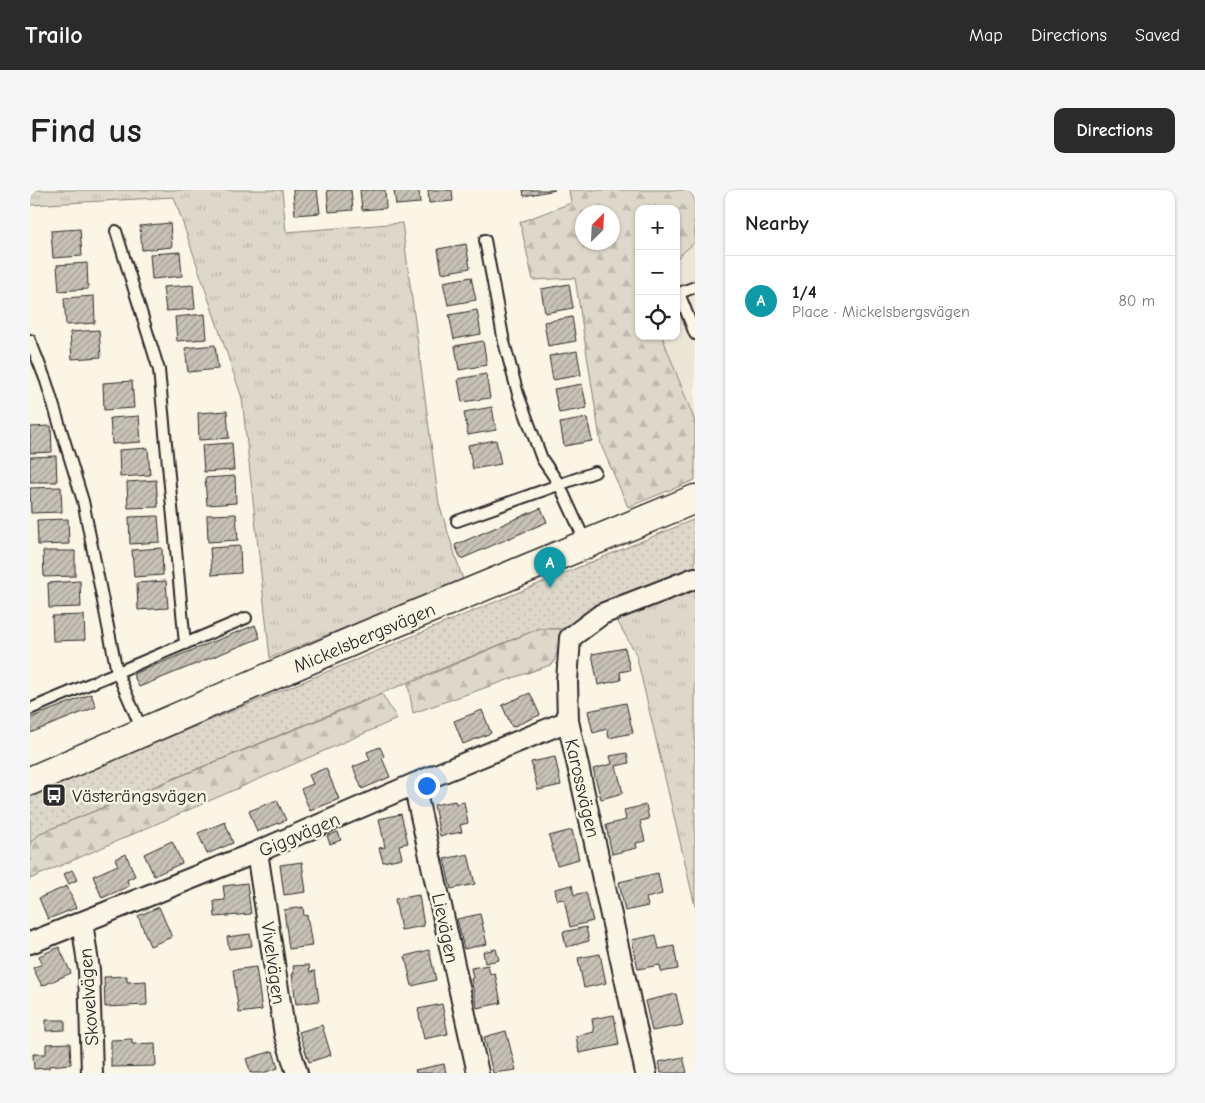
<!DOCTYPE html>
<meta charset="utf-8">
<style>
body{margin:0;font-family:"Comic Neue",sans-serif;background:#f6f6f6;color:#222}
.controls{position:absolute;right:15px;top:15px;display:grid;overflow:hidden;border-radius:10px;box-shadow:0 1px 4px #0004}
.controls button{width:45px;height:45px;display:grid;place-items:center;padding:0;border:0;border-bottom:1px solid #e0e0e0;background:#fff;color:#222;font:25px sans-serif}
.compass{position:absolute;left:545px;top:15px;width:45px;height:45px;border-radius:50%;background:#fff;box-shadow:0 1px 4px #0004;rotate:24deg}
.you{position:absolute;left:396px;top:595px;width:18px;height:18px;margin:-12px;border:4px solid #fff;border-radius:50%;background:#1a73e8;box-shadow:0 0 0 8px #1a73e833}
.badge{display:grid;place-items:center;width:32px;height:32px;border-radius:50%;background:#2b2b2b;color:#fff;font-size:16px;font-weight:700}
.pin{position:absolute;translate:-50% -41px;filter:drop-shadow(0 1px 2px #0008)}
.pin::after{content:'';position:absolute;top:26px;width:18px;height:15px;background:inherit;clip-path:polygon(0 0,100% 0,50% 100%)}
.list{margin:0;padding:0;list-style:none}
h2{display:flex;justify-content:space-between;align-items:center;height:65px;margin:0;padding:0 20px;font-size:21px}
h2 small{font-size:16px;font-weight:400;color:#767676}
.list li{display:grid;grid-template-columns:32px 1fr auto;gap:15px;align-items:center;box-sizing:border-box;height:90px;padding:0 20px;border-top:1px solid #e0e0e0}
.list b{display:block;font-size:19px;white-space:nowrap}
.list p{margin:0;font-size:16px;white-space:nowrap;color:#767676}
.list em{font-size:16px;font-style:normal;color:#767676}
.icon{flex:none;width:28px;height:28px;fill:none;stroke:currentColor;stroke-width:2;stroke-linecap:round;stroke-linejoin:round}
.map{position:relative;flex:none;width:665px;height:883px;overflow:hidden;border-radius:10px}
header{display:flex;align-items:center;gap:30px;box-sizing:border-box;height:70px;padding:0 25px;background:#2b2b2b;color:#fff}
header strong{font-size:24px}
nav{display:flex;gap:28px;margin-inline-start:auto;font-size:18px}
.intro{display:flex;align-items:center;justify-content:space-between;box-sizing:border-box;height:120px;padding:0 30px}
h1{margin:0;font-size:35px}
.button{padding:12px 22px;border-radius:10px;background:#2b2b2b;color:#fff;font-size:18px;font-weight:700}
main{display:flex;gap:30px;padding:0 30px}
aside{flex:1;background:#fff;border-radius:10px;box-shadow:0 1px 4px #0004}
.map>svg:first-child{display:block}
.built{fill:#ece6d7}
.grass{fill:url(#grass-dots);stroke:#84827a}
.forest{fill:url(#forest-firs);stroke:#84827a;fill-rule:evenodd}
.park{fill:url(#park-tufts);stroke:#84827a}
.building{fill:url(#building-hatch);stroke:#2b2b2b}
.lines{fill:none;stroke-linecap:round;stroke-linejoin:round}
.service-casing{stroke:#2b2b2b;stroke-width:14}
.minor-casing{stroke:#2b2b2b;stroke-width:24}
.secondary-casing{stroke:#2b2b2b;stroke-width:31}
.service{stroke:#fcf5e5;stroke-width:10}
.minor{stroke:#fcf5e5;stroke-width:20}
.secondary{stroke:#fcf5e5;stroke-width:28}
.labels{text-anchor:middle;stroke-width:5;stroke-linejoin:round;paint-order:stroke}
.street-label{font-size:19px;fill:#2b2b2b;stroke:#fcf5e5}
.poi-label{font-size:19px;fill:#2b2b2b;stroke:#fcf5e5;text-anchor:start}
</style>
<header>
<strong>Trailo</strong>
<nav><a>Map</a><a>Directions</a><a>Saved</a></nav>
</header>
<div class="intro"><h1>Find us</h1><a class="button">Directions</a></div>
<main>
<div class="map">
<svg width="665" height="883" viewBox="0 0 665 883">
<defs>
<pattern id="grass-dots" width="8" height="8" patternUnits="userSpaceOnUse" patternTransform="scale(1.25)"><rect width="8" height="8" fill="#ded8ca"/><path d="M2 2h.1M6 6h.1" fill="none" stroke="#bfbaae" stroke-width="1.8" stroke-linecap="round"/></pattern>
<pattern id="forest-firs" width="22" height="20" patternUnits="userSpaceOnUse" patternTransform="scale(1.25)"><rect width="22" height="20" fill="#ded8ca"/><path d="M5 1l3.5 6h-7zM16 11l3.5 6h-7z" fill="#bfbaae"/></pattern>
<pattern id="park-tufts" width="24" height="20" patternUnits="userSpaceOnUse" patternTransform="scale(1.25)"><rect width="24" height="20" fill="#ded8ca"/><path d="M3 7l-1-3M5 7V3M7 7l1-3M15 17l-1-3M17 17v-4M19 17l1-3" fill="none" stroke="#bfbaae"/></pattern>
<pattern id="building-hatch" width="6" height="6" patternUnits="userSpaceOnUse" patternTransform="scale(1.25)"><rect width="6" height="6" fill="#c8c3b7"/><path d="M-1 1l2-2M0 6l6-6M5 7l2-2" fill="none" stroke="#a39f95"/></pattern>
</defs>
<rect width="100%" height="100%" fill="#fcf5e5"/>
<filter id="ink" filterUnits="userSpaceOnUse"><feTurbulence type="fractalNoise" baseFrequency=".02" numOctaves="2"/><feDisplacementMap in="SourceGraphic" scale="10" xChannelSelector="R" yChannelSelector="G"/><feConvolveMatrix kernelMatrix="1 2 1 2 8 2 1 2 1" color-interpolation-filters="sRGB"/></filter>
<g filter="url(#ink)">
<path class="built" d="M665,52V232L632,146H646V69Z"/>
<path class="grass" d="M665,329V385L563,416L535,439H508L11,643L0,653V605Z"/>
<path class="forest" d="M539,0H658L665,8V52L646,69V19H609V146H632L665,232V290L598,317L571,255L545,88L503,90L490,32L541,13ZM552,22H582V52H552Z
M508,439H535L523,474L383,523L378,494Z
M352,504L367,529L0,689V653L11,643Z"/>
<path class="park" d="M0,0H252L256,42L372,33L409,314L433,390L240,468L212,208L144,7L0,15Z
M665,401V716L606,464L586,429Z"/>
<path class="building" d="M263,0H287L290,23L265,25Z
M297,0H321L323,20L299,22Z
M330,0H355L356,18L332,20Z
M364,0H389L390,13L366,15Z
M398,0H422L423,11L399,13Z
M493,0H525L494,6Z
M140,33L142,57L112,60L110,36Z
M50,39L52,66L23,68L21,41Z
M436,54L440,78L412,83L408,59Z
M150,62L152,86L122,89L120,64Z
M57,73L58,99L29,101L27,75Z
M441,87L446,110L418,115L413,92Z
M539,94L543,118L515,123L511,99Z
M163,95L165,119L136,121L133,97Z
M64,106L65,133L36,135L34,108Z
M447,120L451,144L424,149L419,125Z
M175,124L177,149L147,151L145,127Z
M542,127L546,151L518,156L514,132Z
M69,140L71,167L42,169L40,142Z
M453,151L457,175L429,180L425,156Z
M185,155L188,179L158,182L155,158Z
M547,161L551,185L523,190L519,166Z
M456,184L460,208L432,212L428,189Z
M102,191L104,218L74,220L73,193Z
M552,194L557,218L529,223L524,199Z
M462,217L466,240L438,245L434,222Z
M197,221L199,248L169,250L168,223Z
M109,226L111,252L82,254L80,228Z
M557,228L562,251L534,256L530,233Z
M21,236L22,262L0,263V237Z
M466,250L471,274L443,279L438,255Z
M202,253L204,280L174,282L172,255Z
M118,258L120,285L90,287L89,260Z
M26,266L27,292H0V267Z
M205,286L206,313L177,315L175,288Z
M126,290L128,317L98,318L97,292Z
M31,297L32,322L1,323L0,298Z
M511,318L517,332L431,369L425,355Z
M206,324L208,350L178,352L177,325Z
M128,326L130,352L100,354L99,327Z
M38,329L39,354L8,355L7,330Z
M210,356L211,383L182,385L180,358Z
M132,358L133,385L104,387L102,360Z
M13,361H45V386L14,387Z
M50,391L51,417L19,418L18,393Z
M136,391L138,418L108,420L107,393Z
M54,425L55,450L23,451L22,426Z
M225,435L230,448L109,497L103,484Z
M595,458L600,480L590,482L591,490L568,495L562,464Z
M500,503L510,525L482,537L472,515Z
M61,504L66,517L0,543V528Z
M596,513L603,543L579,548L577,539L563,543L558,521Z
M452,520L461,543L433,554L424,531Z
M350,557L354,566L352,568L360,587L332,599L323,577L340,570L337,562Z
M597,563L599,573L586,576L593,603L571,609L563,579L582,574L580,566Z
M525,567L531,595L508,600L501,572Z
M296,578L309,609L280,621L271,599L283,594L279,585Z
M247,610L256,630L227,642L219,621Z
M425,611L426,614L434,612L438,633L430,635L432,642L410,646L404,615Z
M616,615L619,629L610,631L615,651L606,653L607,658L582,664L576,635L596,630L594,620Z
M371,624L378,653L369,655L372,668L353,672L349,658L355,657L349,629Z
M195,632L203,653L177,664L168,643Z
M542,640L549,669L527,675L519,646Z
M308,642L311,650L300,654L297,646Z
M142,651L152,673L124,686L114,664Z
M96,664L105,686L97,690L99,696L72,708L63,686L88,675L85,669Z
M438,664L445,694L421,699L414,669Z
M272,672L276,702L254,705L250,675Z
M42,680L47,690L39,694L34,684Z
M628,683L632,704L616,708L618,716L595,721L589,692Z
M217,693L221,724L185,727L184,711L195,710L193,696Z
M542,695L544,705L556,702L563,731L540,737L534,709L527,710L525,699Z
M37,696L46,718L18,729L9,708Z
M389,705L394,736L371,740L365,709Z
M129,717L142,747L120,756L108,726Z
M273,717L274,726L277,725L282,756L259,759L254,720Z
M450,724L457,754L434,759L427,729Z
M556,737L559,751L536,757L533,742Z
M220,744L222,756L199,759L197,747Z
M626,745L629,759L644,756L648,779L631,782L630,775L608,779L602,750Z
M29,757L41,783L12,796L3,778L12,774L9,766Z
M466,759L469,770L455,773L453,762Z
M399,760L406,790L382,796L375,766Z
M570,764L576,793L554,798L548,768Z
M279,775L280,782L285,781L289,811L266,814L262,784H264L263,776Z
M458,775L460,784L465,783L471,813L447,818L441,789L443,788L441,778Z
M226,777L232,820L209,823L203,780Z
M97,786V792L116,791L117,815L75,817L74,787Z
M646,804L653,835L622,841L615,811Z
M412,814L418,844L394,849L388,819Z
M584,825L589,855L549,863L546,846L564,842L562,829Z
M16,830H35V840L16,841Z
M292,835L301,865L279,872L269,842Z
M476,841L486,880L463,883L454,847Z
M102,849V854L125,853L126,876L81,877V850Z
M40,853L41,874L19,876V878L4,879L3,864H16V854Z
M243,861L248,878L233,883H221L216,869Z
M653,867L657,883H631L629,872Z
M414,874L416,883H386L385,880Z"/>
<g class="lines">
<g class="service-casing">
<path id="service" d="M86,41L129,180L155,454
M455,50L474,152L488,204L512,269L529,294L556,353
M665,97L649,103L665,144
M0,150L16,191L53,311L87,482L112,540
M427,331L565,282
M0,519L216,428"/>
</g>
<g class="minor-casing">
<path id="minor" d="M384,594L448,883
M227,662L255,845L267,883
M52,732L59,780L62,883
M0,753L227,662L384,594L538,531
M616,883L538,531L537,491L540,448L572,424L665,388"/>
</g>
<g class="secondary-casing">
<path id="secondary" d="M0,591L334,446L665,309"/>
</g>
<use href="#service" class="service"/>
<use href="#minor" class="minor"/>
<use href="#secondary" class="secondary"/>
</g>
</g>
<defs>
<g id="bus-square" transform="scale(1.25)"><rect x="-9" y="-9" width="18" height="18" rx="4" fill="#2b2b2b" stroke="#fcf5e5"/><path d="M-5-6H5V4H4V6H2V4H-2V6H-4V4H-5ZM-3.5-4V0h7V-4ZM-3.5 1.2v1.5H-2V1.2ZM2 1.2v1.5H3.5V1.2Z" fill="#fff"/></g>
</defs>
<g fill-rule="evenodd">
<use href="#bus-square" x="24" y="605"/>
</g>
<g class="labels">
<g class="street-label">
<text transform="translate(334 447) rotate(-23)" y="7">Mickelsbergsvägen</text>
<text transform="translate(553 598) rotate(77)" y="7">Karossvägen</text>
<text transform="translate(269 644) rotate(-23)" y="7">Giggvägen</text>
<text transform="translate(416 738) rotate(78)" y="7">Lievägen</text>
<text transform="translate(244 773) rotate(82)" y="7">Vivelvägen</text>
<text transform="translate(58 807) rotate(-94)" y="7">Skovelvägen</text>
</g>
<g class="poi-label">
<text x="42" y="612">Västerängsvägen</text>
</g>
</g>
</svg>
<div class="controls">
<button>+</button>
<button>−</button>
<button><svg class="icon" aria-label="locate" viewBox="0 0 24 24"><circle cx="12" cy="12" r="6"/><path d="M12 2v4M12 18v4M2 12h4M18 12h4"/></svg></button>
</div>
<svg class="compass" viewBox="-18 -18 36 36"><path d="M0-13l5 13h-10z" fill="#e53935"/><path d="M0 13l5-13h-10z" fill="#767676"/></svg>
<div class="you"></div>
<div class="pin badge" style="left:520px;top:398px;background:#0f9aa8">A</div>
</div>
<aside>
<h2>Nearby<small></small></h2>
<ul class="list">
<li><span class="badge" style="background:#0f9aa8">A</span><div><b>1/4</b><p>Place · Mickelsbergsvägen</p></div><em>80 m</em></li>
</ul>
</aside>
</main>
